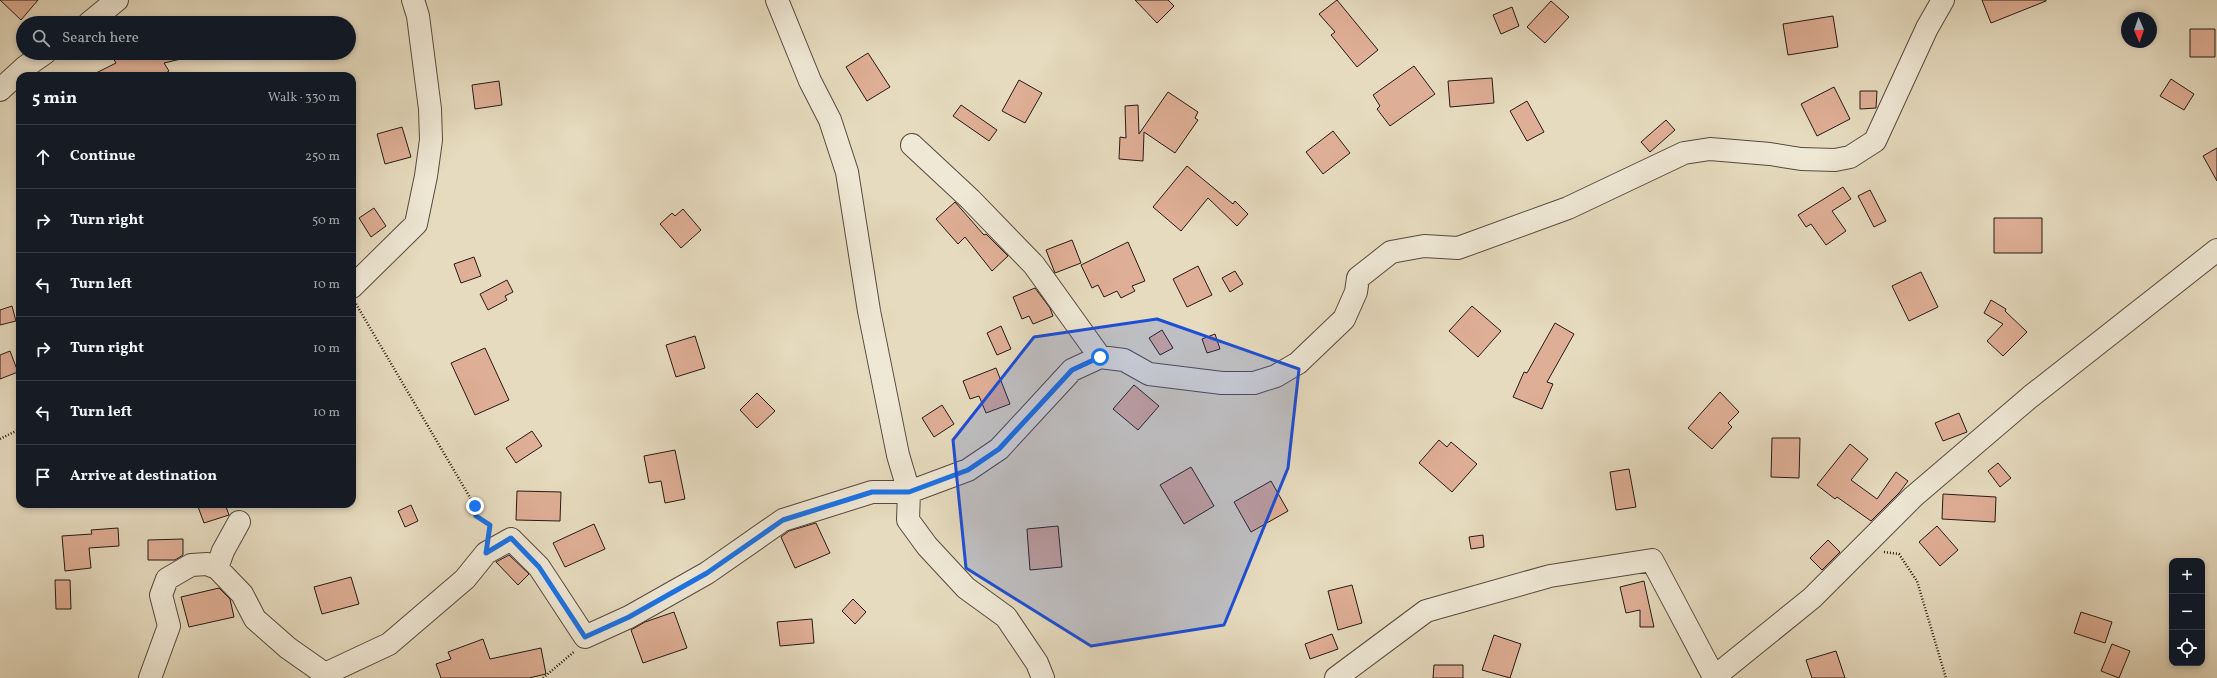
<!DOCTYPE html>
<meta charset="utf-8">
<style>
body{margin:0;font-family:Vollkorn,serif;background:#20242c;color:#f1f3f6}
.controls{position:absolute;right:12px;bottom:12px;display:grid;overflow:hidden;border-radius:8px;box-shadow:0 2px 6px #0003}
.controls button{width:36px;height:36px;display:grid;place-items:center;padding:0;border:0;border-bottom:1px solid #363941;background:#171b24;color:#f1f3f6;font:20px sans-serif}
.compass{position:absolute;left:2121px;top:12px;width:36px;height:36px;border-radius:50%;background:#171b24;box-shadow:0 2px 6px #0003;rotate:178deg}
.stop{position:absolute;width:12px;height:12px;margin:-9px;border:3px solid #1a73e8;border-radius:50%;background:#fff}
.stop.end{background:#1a73e8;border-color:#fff;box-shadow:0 1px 4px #0008}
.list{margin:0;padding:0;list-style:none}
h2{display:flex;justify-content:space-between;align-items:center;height:52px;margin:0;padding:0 16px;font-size:17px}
h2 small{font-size:13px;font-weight:400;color:#9ea1a6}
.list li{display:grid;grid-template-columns:26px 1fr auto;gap:12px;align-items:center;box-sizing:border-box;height:64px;padding:0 16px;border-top:1px solid #363941}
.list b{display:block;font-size:15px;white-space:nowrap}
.list em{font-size:13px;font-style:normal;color:#9ea1a6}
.icon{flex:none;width:22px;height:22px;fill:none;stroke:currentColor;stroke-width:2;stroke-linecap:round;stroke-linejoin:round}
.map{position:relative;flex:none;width:2217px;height:678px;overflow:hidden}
.search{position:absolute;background:#171b24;box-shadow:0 2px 6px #0003;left:16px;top:16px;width:340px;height:44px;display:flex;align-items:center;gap:10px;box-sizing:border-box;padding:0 14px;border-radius:22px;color:#9ea1a6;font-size:15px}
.panel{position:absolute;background:#171b24;box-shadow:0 2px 6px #0003;left:16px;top:72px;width:340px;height:436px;border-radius:12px}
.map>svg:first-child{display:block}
.building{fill:#dfae96;stroke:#271a14}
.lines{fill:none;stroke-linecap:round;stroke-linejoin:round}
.minor-casing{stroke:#574a3f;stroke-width:24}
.path{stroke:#271a14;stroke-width:2.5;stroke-dasharray:1 2;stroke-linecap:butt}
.minor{stroke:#efe8d5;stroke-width:22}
.route{stroke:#1a73e8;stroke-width:5}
.marked{fill:#1d4ed8;fill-opacity:0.2;stroke:#1d4ed8;stroke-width:3;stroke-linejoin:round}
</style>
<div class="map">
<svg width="2217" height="678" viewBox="0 0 2217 678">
<rect width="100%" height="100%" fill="#e6dbbf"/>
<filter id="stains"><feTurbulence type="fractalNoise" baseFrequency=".005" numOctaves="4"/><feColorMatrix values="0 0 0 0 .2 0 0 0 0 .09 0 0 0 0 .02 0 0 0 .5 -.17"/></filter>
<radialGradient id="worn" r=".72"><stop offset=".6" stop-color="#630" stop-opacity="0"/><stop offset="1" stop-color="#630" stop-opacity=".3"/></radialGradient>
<path class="building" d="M0,0H38L21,20Z
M1135,0H1168L1174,6L1157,23Z
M1337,0L1378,50L1357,67L1331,35L1335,32L1319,14Z
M1982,0H2046V1L1991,23Z
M1551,1L1569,17L1545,43L1527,27Z
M1512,7L1519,26L1501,34L1493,15Z
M1833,16L1838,47L1788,55L1783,24Z
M2190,29H2215V57H2190Z
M110,53H184L185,58L164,63L169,71L161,76H90L116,63Z
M868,53L890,87L867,101L846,67Z
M1414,66L1435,94L1390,126L1377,109L1380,106L1373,95Z
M1492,78L1494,103L1450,107L1448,81Z
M2171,79L2194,94L2184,110L2160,96Z
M1019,80L1042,93L1025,123L1002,111Z
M499,81L502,105L475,109L472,85Z
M1834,87L1850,119L1817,136L1801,104Z
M1860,91H1877L1876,108L1860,109Z
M1168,92L1198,112L1195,118L1198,120L1175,153L1144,132L1143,161L1119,159L1120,137L1126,138L1125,106L1138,105L1139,134Z
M1527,101L1544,132L1527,141L1510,111Z
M961,105L997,130L989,141L953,116Z
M1666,120L1675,130L1650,152L1641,142Z
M402,127L411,157L385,164L377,134Z
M1333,131L1350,153L1323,174L1306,152Z
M2217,148V181L2203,156Z
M1187,166L1233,204L1235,201L1248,214L1237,226L1208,198L1181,231L1153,207Z
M1843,187L1851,199L1832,211L1846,231L1826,245L1811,224L1806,227L1798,215Z
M1870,190L1886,221L1874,227L1858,196Z
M955,202L984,235L986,234L1008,256L992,271L965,237L958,244L936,219Z
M374,208L386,226L371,237L359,218Z
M683,209L701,230L681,248L660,224L672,213L675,216Z
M1994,218H2042V253H1994Z
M1072,240L1081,263L1055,273L1046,250Z
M1128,242L1145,281L1132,286L1135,291L1121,298L1117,291L1104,297L1098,285L1092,288L1081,265Z
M474,257L481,276L461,283L454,264Z
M1198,266L1212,295L1187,307L1173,279Z
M1235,271L1243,284L1230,292L1222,278Z
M1921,272L1938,307L1909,321L1892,286Z
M507,280L513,292L505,296L507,300L488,310L480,294Z
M1035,288L1050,308L1053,316L1033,324L1029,316L1022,319L1013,297Z
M1991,300L2006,309L2005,311L2027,332L2003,356L1987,341L2003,324L1984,313Z
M12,306L16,321L0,325V310Z
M1472,306L1501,331L1478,357L1449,331Z
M1555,323L1574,334L1547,382L1553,384L1542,409L1513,397L1524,372L1527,373Z
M1001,326L1011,349L997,355L987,333Z
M1162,330L1173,348L1160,355L1149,338Z
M1215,334L1220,349L1207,353L1202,339Z
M695,336L705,368L676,377L666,345Z
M485,348L509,400L475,415L451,363Z
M10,351L18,372L0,379V355Z
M996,368L1010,404L986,413L979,396L970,399L963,381Z
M1134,385L1159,406L1138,430L1113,409Z
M1720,392L1739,412L1728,423L1732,427L1712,449L1688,428Z
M757,393L775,411L757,428L740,410Z
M942,405L954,424L934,437L922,418Z
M1959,413L1967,432L1943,441L1935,423Z
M532,431L542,446L516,463L506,448Z
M1772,438H1800L1799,478L1771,477Z
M1439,440L1447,447L1451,442L1477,464L1452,492L1419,463Z
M1850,444L1868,459L1851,480L1877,499L1896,472L1908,481L1899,493L1871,521L1837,497L1835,499L1817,485Z
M675,450L685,499L665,503L661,481L649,483L644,456Z
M1998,463L2011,478L2000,487L1988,471Z
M1191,467L1214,506L1184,524L1160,485Z
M1629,469L1636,507L1616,510L1610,472Z
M1271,481L1288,511L1251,532L1234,502Z
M517,491L561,492L560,521L516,520Z
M1943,494L1996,497L1995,522L1942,519Z
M197,504H225L229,515L204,523Z
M411,505L418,521L405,527L398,511Z
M816,523L830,553L795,568L781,537L789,531Z
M594,524L605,549L565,567L553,543Z
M1058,526L1062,567L1030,570L1027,529Z
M1937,526L1958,550L1940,566L1919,542Z
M118,528L119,546L89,548L91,568L65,571L62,536L92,534L91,530Z
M1483,535L1484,547L1471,549L1469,537Z
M183,539V555L175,560H148V540Z
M1828,540L1840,552L1822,570L1810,558Z
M509,555L529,574L518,585L496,562Z
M351,577L359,604L322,614L314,587Z
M55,580H70L71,609H56Z
M1644,581L1645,586L1654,627H1640V610L1626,613L1620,587Z
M1352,585L1362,623L1338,630L1328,591Z
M219,588L230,599L234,617L189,627L181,597Z
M853,599L866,612L855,624L842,611Z
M674,612L687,648L643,663L631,630L645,622Z
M2081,612L2112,622L2105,643L2074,633Z
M812,619L814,643L780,646L777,622Z
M1332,634L1338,649L1310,659L1305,644Z
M1494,635L1521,644L1510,678L1482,670Z
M483,639L490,659L541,648L546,674L529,678H441L436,664L451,659L448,652Z
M2112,644L2130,651L2119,678L2101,671Z
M1836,651L1845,678H1812L1806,660Z
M1434,665H1463V678H1433Z"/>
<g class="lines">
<g class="minor-casing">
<path id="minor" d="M777,0L810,81L830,120L847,172L869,311L898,455L909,492L908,520L927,546L966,588L1006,617L1037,663L1043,678
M89,23L117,0
M0,90L25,67L45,53
M912,145L970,199L1034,265L1100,357
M352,287L416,224L426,176L431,140L430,109L418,16L413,0
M217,568L223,551L239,522
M150,678L169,626L161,595L167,579L191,565L207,564L217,568L242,594L255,619L288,648L325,674L389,644L465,579L486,553L511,539L539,567L585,637L629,617L707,573L783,520L872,492H909L968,470L999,449L1072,370L1100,357L1124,360L1149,374L1222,383H1254L1276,376L1298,363L1344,319L1356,292L1358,278L1391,252L1424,246L1458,248L1568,208L1684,153L1710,149L1770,154L1801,159L1835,160L1850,157L1875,141L1927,28L1943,0
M1336,678L1426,611L1550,576L1652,560L1714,677
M1713,678L1812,598L1913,497L2030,397L2217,250"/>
</g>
<path class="path" d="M356,304L475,506L476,516L490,525L489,530
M0,439L20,429
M1884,552L1899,554L1917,581L1946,678
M543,678L575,651"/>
<use href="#minor" class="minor"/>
</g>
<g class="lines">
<path class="route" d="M475,506L476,516L490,525L486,553L511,538L539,567L585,637L629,617L707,573L783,520L872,492H909L968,470L999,449L1072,370L1100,357"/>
</g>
<path class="marked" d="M1157,319L1299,369L1288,468L1224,625L1091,646L966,568L953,440L1034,337Z"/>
<rect width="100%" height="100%" filter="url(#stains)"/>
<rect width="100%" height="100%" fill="url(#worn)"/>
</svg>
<div class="controls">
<button>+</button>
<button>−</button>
<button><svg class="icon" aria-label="locate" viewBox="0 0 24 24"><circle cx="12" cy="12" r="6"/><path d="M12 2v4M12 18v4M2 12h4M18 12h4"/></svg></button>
</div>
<svg class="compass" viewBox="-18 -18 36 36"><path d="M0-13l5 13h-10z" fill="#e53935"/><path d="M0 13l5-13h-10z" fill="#9ea1a6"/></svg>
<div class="stop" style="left:1100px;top:357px"></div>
<div class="stop end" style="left:475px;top:506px"></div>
<div class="search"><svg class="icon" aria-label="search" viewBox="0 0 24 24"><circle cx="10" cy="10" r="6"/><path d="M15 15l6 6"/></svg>Search here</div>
<section class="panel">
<h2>5 min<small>Walk · 330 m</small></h2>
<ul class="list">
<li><svg class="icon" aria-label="ahead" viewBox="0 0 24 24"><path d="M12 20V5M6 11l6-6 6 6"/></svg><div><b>Continue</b></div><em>250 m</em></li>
<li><svg class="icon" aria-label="right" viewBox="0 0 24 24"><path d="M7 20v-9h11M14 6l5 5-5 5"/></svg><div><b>Turn right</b></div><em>50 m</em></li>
<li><svg class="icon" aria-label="left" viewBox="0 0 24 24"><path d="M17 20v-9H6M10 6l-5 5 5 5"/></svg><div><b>Turn left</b></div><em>10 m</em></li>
<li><svg class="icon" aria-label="right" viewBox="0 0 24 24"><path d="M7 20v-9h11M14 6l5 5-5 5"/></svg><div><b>Turn right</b></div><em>10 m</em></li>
<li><svg class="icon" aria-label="left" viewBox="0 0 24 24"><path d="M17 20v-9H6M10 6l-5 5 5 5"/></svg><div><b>Turn left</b></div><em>10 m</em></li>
<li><svg class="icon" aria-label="arrive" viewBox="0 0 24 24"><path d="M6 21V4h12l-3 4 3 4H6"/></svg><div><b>Arrive at destination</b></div></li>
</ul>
</section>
</div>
